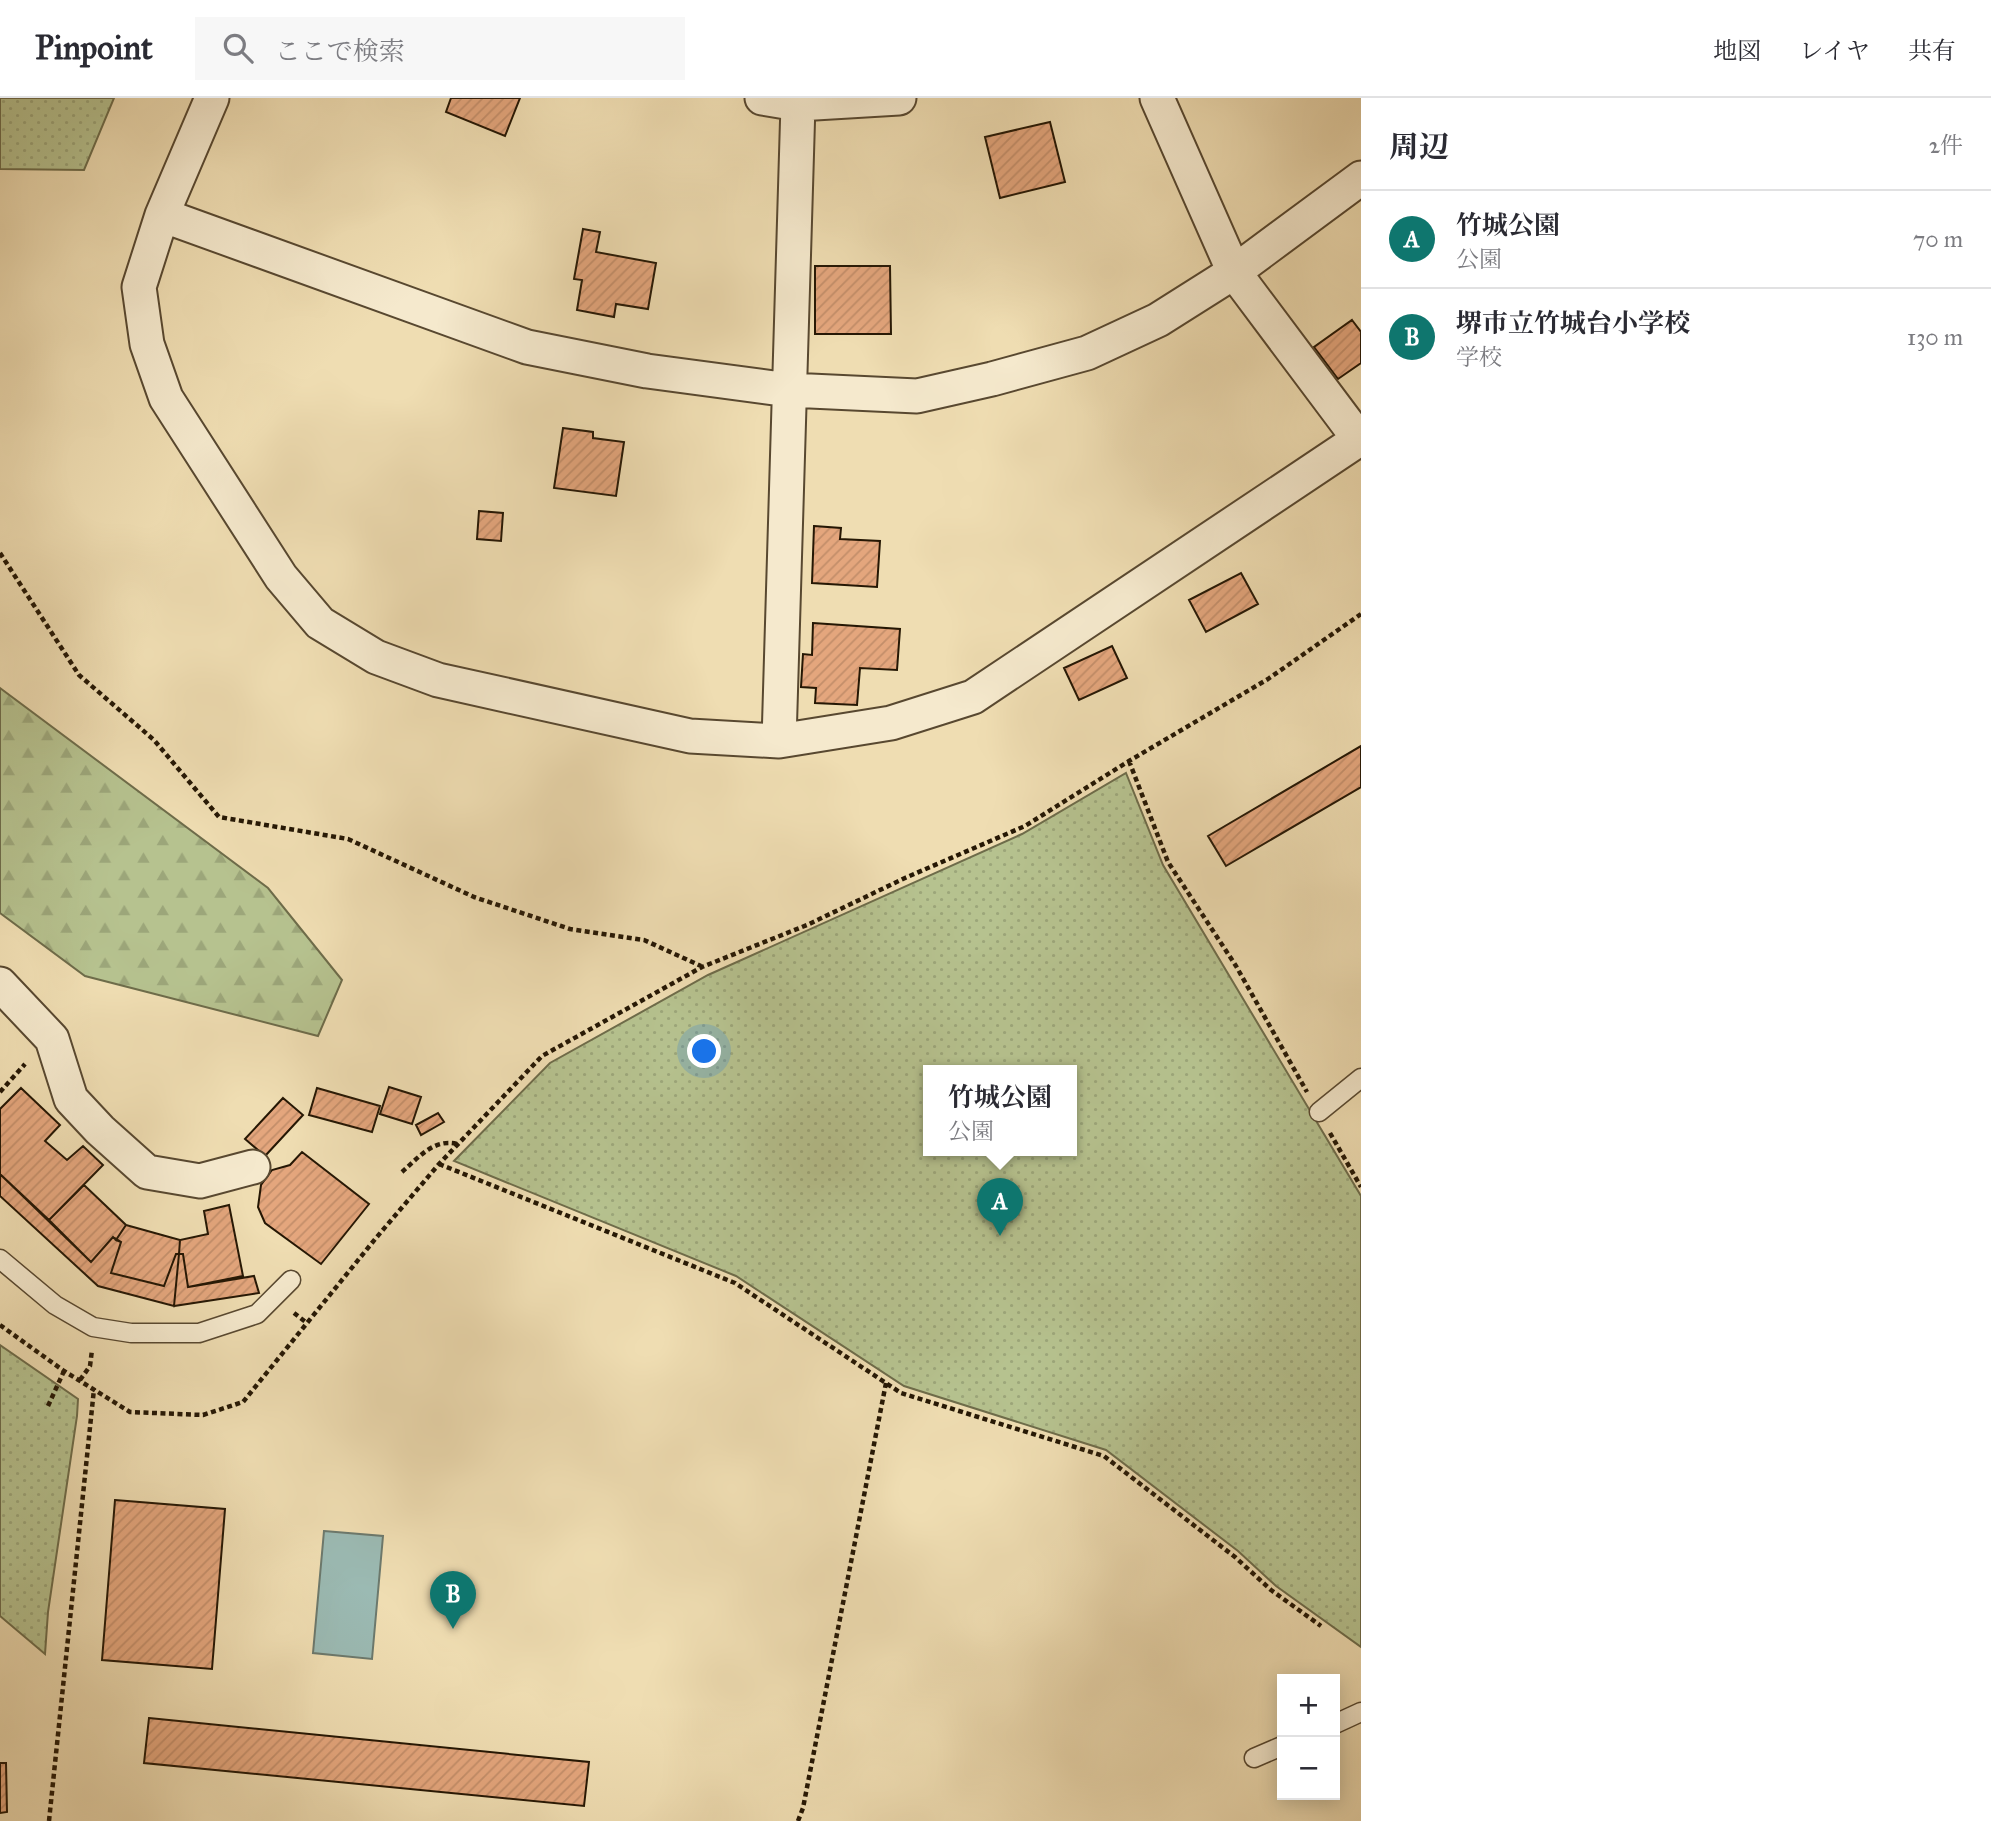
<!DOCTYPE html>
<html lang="ja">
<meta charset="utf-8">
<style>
body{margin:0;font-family:"IM FELL Great Primer","Noto Serif JP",serif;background:#f7f7f7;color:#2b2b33}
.controls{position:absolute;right:21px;bottom:21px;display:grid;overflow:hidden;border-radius:0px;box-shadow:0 4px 18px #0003}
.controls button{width:63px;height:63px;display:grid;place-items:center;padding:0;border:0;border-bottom:2px solid #e1e1e2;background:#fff;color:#2b2b33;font:35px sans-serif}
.you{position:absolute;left:705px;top:954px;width:24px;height:24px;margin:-18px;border:5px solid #fff;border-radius:50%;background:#1a73e8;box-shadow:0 0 0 10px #1a73e833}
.badge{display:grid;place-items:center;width:46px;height:46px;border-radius:50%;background:#0f766e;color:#fff;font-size:23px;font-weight:700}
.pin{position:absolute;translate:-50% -58px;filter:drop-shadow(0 2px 4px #0008)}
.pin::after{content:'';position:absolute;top:37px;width:24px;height:21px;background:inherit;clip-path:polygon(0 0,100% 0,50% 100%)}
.popup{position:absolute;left:923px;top:967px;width:154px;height:91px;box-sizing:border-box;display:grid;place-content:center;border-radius:0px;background:#fff;filter:drop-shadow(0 2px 5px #0005);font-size:23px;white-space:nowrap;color:#7c7c81}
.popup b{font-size:26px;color:#2b2b33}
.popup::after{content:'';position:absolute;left:50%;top:100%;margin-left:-14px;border:14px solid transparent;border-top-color:#fff}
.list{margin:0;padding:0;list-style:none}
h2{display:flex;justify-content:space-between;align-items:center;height:91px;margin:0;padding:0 28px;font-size:30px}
h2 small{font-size:23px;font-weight:400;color:#7c7c81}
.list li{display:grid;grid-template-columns:46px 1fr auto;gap:21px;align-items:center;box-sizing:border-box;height:98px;padding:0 28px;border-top:2px solid #e1e1e2}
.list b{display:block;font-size:26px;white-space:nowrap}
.list p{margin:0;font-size:23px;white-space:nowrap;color:#7c7c81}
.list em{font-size:23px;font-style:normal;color:#7c7c81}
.icon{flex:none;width:38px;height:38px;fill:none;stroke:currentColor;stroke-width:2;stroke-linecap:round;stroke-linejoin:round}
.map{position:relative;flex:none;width:1361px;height:1723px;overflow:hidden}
header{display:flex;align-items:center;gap:42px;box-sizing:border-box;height:98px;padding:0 35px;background:#fff;border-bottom:2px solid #e1e1e2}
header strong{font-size:33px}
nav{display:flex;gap:38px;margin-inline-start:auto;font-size:24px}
.search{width:490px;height:63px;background:#f7f7f7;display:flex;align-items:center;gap:18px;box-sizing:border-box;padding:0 24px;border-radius:0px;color:#7c7c81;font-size:26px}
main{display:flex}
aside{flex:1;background:#fff}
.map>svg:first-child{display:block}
.forest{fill:url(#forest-firs);stroke:#6e6c4a;stroke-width:2}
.park{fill:url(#park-dots);stroke:#6e6c4a;stroke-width:2;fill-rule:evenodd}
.water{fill:#9bbab3;stroke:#6c796d;stroke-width:2}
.building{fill:url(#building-hatch);stroke:#251704;stroke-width:2}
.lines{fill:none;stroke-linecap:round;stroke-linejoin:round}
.lane-casing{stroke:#584830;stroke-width:21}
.street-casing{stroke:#584830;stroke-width:37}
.path{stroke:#251704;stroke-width:4.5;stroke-dasharray:5 3.5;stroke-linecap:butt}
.lane{stroke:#f5e9cd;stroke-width:18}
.street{stroke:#f5e9cd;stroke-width:33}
</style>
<header>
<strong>Pinpoint</strong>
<div class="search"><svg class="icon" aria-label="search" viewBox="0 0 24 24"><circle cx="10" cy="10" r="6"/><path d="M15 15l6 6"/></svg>ここで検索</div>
<nav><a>地図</a><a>レイヤ</a><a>共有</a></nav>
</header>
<main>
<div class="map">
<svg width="1361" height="1723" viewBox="0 0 1361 1723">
<defs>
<pattern id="forest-firs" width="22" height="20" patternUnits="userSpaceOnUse" patternTransform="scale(1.75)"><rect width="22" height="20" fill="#b6c28f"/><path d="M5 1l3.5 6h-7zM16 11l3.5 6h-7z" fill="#9ca67a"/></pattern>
<pattern id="park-dots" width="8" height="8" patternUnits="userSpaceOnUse" patternTransform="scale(1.75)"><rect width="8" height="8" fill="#b6c28f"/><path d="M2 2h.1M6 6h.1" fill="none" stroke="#9ca67a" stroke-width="1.8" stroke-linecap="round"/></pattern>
<pattern id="building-hatch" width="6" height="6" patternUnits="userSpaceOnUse" patternTransform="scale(1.75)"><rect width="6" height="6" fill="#e4a67d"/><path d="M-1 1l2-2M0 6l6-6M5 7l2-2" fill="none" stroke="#c38e6a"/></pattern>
</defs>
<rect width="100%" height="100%" fill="#efddb2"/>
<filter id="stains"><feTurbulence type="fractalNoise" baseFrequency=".00286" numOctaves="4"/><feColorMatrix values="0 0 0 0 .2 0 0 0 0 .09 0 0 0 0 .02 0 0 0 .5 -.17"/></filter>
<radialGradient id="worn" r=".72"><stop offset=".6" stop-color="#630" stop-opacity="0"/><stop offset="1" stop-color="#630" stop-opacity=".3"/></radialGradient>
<path class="forest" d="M0,590L268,790L342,882L318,938L85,878L0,815Z"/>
<path class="park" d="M0,0H114L84,72L0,71Z
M1126,675L1163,767L1361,1098V1549L1276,1488L1238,1453L1106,1352L904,1288L736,1178L454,1063L550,965L708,877L1022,736ZM928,972H1072V1052H928Z
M0,1247L78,1301L77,1318L48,1514L45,1556L0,1518Z"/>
<path class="water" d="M324,1433L383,1438L372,1561L313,1555Z"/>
<path class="building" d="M451,0H520L505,38L446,14Z
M1050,24L1065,84L1000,100L985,39Z
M583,131L600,134L596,154L656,165L648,211L616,206L614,219L577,212L582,182L574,181Z
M815,168H890L891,236H815Z
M1352,222L1361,234V265L1338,281L1314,249Z
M563,330L593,334V340L624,344L616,398L554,390Z
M479,413L503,415L501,443L477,441Z
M814,428L841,430L840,441L880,443L877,489L812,485Z
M1241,475L1258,506L1206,534L1189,502Z
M813,525L900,531L897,572L860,570L857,607L815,605L816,590L801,589L803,556L812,557Z
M1112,548L1127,580L1079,602L1064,570Z
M1361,648V689L1226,768L1208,738Z
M389,989L421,999L412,1026L380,1016Z
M21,990L60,1027L45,1043L67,1062L83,1048L103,1067L49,1122L0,1076V1011Z
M317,990L380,1008L372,1034L309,1017Z
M283,1000L303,1017L265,1058L245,1041Z
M438,1015L444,1024L421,1037L416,1027Z
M302,1054L369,1106L321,1166L265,1125L258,1109L261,1087L272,1072L290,1067Z
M0,1076L91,1164L113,1139L121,1144L111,1175L164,1188L176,1156H179L174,1208L98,1188L0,1098Z
M84,1087L126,1127L116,1142L113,1139L91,1164L49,1122Z
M229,1107L243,1178L188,1189L183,1156H179L180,1142L208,1136L204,1113Z
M126,1127L180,1142L179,1156H176L164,1188L111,1175L121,1144L116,1142Z
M179,1156H183L188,1189L254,1178L259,1195L174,1208Z
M115,1402L225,1411L212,1571L102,1562Z
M149,1620L589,1664L584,1708L144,1665Z
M0,1665H6L7,1714L0,1715Z"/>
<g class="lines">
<g class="lane-casing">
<path id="lane" d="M1319,1014L1361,980
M0,1161L55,1207L93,1229L131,1235H199L257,1216L291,1182
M1335,1626L1361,1614
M1254,1660L1282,1648"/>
</g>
<g class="street-casing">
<path id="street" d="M212,0L162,117L139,189L147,246L166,300L281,479L320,525L376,559L438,582L690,638L779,643L891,625L973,599L1361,340
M762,0L798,6L899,0
M1157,0L1234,174L1359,341
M162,117L527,249L647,273L789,292L917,298L992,281L1087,255L1158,222L1234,174L1361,80
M779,643L798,6
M0,886L52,941L71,1001L100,1032L147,1074L200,1083L253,1069"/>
</g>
<path class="path" d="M0,455L79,577L154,642L219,719L348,741L474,799L570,831L644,842L701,868
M1129,663L1168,764L1236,868L1307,994
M0,994L25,966
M1330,1035L1361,1089
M439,1066L735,1185L901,1295L1104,1358L1235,1459L1271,1492L1321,1528
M402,1074C418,1060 434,1040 457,1046
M294,1215L307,1225
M0,1227L64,1273L130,1314L203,1317L243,1304L376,1140L439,1066L542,958L702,869L807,827L905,780L1025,728L1129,663L1268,581L1361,516
M80,1282L90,1268L92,1252
M48,1308L64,1273
M49,1723L94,1291
M798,1723L803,1710L886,1285"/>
<use href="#lane" class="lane"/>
<use href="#street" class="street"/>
</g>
<rect width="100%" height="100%" filter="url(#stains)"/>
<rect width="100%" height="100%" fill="url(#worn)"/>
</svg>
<div class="controls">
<button>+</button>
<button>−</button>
</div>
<div class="you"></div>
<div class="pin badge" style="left:1000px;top:1138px">A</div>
<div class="popup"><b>竹城公園</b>公園</div>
<div class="pin badge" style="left:453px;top:1531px">B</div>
</div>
<aside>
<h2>周辺<small>2件</small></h2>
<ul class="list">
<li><span class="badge">A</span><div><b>竹城公園</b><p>公園</p></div><em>70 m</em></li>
<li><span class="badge">B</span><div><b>堺市立竹城台小学校</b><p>学校</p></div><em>130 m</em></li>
</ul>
</aside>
</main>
